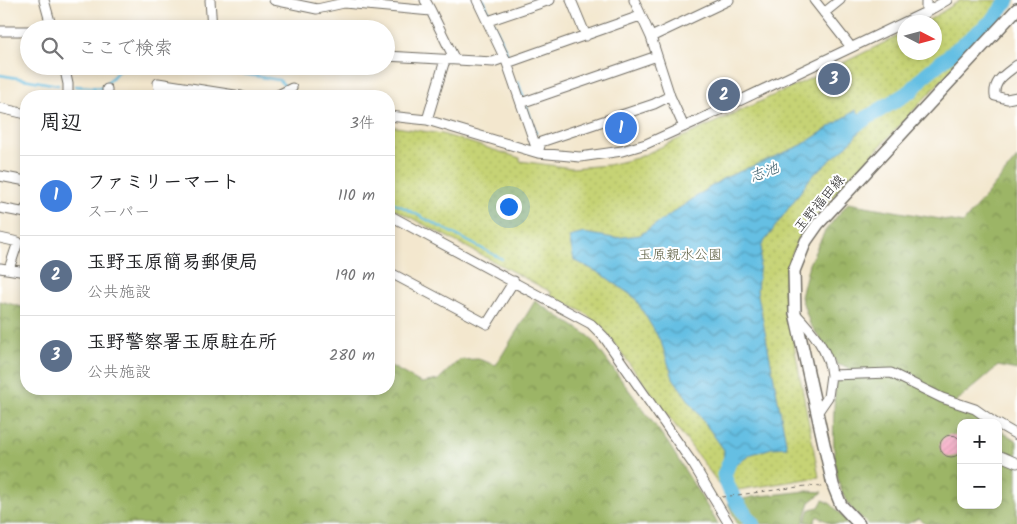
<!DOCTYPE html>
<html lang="ja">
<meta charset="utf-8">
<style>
body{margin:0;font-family:Kalam,"Klee One",sans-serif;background:#f2f2f2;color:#202124}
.controls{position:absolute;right:15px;bottom:15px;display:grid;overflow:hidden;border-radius:10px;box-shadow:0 2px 8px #0003}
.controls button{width:45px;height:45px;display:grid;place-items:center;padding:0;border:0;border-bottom:1px solid #e0e0e0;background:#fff;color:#202124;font:25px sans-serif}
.compass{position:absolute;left:897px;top:15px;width:45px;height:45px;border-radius:50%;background:#fff;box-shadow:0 2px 8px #0003;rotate:96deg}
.you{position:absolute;left:508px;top:206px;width:18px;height:18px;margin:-12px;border:4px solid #fff;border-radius:50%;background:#1a73e8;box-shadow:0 0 0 8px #1a73e833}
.badge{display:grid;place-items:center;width:32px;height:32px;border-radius:50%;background:#b5179e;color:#fff;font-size:16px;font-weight:700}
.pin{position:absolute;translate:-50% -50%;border:2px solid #fff;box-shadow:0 1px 5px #0006}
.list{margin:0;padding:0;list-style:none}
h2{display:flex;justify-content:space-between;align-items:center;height:65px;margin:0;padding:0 20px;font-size:21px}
h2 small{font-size:16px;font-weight:400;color:#757577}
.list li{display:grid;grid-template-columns:32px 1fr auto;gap:15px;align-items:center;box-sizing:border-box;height:80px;padding:0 20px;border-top:1px solid #e0e0e0}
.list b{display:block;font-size:19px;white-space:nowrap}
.list p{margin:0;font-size:16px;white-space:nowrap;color:#757577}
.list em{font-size:16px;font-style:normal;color:#757577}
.icon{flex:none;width:28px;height:28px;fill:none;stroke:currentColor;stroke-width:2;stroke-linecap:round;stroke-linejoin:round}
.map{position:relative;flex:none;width:1017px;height:524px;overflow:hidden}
.search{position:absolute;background:#fff;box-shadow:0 2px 8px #0003;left:20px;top:20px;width:375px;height:55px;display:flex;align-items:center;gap:12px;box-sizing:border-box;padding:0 18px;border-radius:28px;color:#757577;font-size:19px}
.panel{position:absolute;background:#fff;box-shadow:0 2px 8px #0003;left:20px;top:90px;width:375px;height:305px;border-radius:20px}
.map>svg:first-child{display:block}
.forest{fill:url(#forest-crowns);stroke:#647048}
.park{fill:url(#park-dots);stroke:#787f50}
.water{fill:url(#water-waves);stroke:#487587}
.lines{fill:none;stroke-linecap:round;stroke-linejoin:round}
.stream{stroke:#65bfe3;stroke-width:2.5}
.river{stroke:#65bfe3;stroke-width:15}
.building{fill:url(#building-hatch)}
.minor-casing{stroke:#716d64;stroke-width:11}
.major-casing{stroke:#716d64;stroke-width:14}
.path{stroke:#716d64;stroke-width:1;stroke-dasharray:4 4;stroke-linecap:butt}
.minor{stroke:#fff;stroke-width:9}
.major{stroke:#fff;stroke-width:11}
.labels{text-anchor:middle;stroke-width:4;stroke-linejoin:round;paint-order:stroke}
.street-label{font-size:14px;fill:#2b2b2b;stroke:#fff}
.park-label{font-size:14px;fill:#5a5d41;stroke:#fff}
.water-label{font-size:15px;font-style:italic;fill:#3f5f6b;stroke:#fff}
</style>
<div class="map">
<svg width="1017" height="524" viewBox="0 0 1017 524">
<defs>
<pattern id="forest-crowns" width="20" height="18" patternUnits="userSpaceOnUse" patternTransform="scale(1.25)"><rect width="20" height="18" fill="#9cb566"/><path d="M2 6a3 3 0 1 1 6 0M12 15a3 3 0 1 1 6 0" fill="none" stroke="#7f9354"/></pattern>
<pattern id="park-dots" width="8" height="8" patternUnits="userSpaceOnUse" patternTransform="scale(1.25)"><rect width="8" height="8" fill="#c6d375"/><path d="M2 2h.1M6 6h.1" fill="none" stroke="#aab565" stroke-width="1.8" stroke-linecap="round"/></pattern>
<pattern id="water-waves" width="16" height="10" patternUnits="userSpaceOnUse" patternTransform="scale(1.25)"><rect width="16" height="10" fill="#65bfe3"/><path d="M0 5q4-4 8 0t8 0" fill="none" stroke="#539bb8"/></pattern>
<pattern id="building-hatch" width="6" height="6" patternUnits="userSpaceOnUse" patternTransform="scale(1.25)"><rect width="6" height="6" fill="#f7aac5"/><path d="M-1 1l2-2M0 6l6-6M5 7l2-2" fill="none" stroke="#d492a9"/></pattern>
</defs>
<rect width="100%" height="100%" fill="#fff"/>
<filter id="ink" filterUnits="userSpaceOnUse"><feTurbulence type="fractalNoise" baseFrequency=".02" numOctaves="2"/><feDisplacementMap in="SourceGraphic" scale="10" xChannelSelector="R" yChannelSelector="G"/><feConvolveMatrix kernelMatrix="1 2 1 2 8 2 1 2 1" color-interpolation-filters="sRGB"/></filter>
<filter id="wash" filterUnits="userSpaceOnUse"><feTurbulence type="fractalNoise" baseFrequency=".0096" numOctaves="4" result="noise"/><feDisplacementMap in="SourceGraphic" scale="20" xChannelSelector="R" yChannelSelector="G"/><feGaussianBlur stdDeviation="1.12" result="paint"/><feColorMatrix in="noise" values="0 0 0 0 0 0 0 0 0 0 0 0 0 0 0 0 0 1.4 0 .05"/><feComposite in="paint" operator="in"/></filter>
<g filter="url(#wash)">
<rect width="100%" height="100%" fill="#f3e7ce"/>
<path class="forest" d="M1017,158V370L998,366L952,405L974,413L989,423H961V505H998V429L1017,441V524H925L919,518L907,524H867C861,517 853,511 848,504C829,475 833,414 836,381L856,378L848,367L838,365L810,324L801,297L809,264L825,231L848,203L963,223Z
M0,301L26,308V389H389V365L421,383L438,380L459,360L478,359L496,365L535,301L589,336L668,443L718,524H0Z
M807,491L823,492L810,502L803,524H737L728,503L752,497Z
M823,500L831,504L850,524H832L817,516L814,523L805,522L810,509L819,507Z"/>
<path class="park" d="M961,0H1016L1003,16L985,30L961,59L814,218C795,242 785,262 784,292L819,477L725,492L602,327L585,313L550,295L551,292L389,206V126L442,134L520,158V161L572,168L608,165L637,158L818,75L827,91L849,80L841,64L904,33V52H934V22H926Z"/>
<path class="water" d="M856,110L868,122L848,145L811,177L762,245L757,290L787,447L772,448L752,454L729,469L728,474L722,477L724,450L673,378L661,342L635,298L603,275L574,260L569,237L584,233L614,238L640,235L722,179L802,145Z"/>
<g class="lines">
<path class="stream" d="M483,0L491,17
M493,22L508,55
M197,66L279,80L285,86
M0,75L58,85
M518,82L536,133
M75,86L103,88L118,71L129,66
M389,200L502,259"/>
<path class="river" d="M847,130L911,91L926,74L993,20L1008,0
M731,458L724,475C730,495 740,508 753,524"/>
</g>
<g id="blocks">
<path class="building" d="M628,118L633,132L613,139L608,125Z
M940 446a11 11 0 1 1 22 0a11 11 0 1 1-22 0Z"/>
</g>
</g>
<g filter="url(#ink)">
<use href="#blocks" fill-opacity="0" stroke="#716d64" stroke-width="1"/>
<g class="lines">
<g class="minor-casing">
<path id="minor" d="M44,0L52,29
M210,0L212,29
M274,0L317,9L344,3L431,11L455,60
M425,0L431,11
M477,0L507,63L538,153
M571,0L586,36
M634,0L651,37L670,96L684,127
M814,0L851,47
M824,13L840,0
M926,13V0
M488,21L550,0
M0,31H29
M651,37L729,0
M386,56L493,62L504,58
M507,63L640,16
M1017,65C1006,74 993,80 995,96L1007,99L1017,97
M64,66L68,84V96
M107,96V89
M160,96L158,83L241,96
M276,96L292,88
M521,103L657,56
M0,108L26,114
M389,116L427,120L538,153L580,157L622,151L646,144L699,120L928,11L947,0
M427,120L445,60
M538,153L541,142L654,104L670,96
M0,176L26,181
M0,208L26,213V208
M389,215L591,324L604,337L693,464L729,524
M0,238L18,242L9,269
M0,268L26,272
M389,272L487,324L514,281
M795,313C812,331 829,350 831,375
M817,413L828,397L831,375L891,373L942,398L975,409L995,423
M998,424L1017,435
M998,455L1017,463"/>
</g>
<g class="major-casing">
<path id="major" d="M859,524L841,505L833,485L795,313L794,271L806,241L818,224L1017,9"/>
</g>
<path class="path" d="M722,497L806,486L823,487"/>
<use href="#minor" class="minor"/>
<use href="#major" class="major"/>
</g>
</g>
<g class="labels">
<g class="street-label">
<text transform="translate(819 203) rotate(-50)" y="5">玉野福田線</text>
</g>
<g class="park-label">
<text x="680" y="259">玉原親水公園</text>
</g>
<g class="water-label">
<text transform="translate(764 172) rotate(-21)" y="5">志池</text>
</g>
</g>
</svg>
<div class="controls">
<button>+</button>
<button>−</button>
</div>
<svg class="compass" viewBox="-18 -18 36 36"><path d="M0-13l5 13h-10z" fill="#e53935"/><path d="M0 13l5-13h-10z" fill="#757577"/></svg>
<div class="you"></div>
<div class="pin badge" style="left:621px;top:128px;background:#3f7fe0">1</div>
<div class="pin badge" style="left:724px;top:95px;background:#5c6f8a">2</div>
<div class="pin badge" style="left:834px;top:79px;background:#5c6f8a">3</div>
<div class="search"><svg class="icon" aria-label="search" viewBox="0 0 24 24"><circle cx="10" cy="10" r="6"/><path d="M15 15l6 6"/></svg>ここで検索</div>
<section class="panel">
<h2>周辺<small>3件</small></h2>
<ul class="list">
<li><span class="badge" style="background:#3f7fe0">1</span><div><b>ファミリーマート</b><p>スーパー</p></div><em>110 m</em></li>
<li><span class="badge" style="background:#5c6f8a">2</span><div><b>玉野玉原簡易郵便局</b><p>公共施設</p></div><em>190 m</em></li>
<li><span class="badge" style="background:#5c6f8a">3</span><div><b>玉野警察署玉原駐在所</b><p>公共施設</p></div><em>280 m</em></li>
</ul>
</section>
</div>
